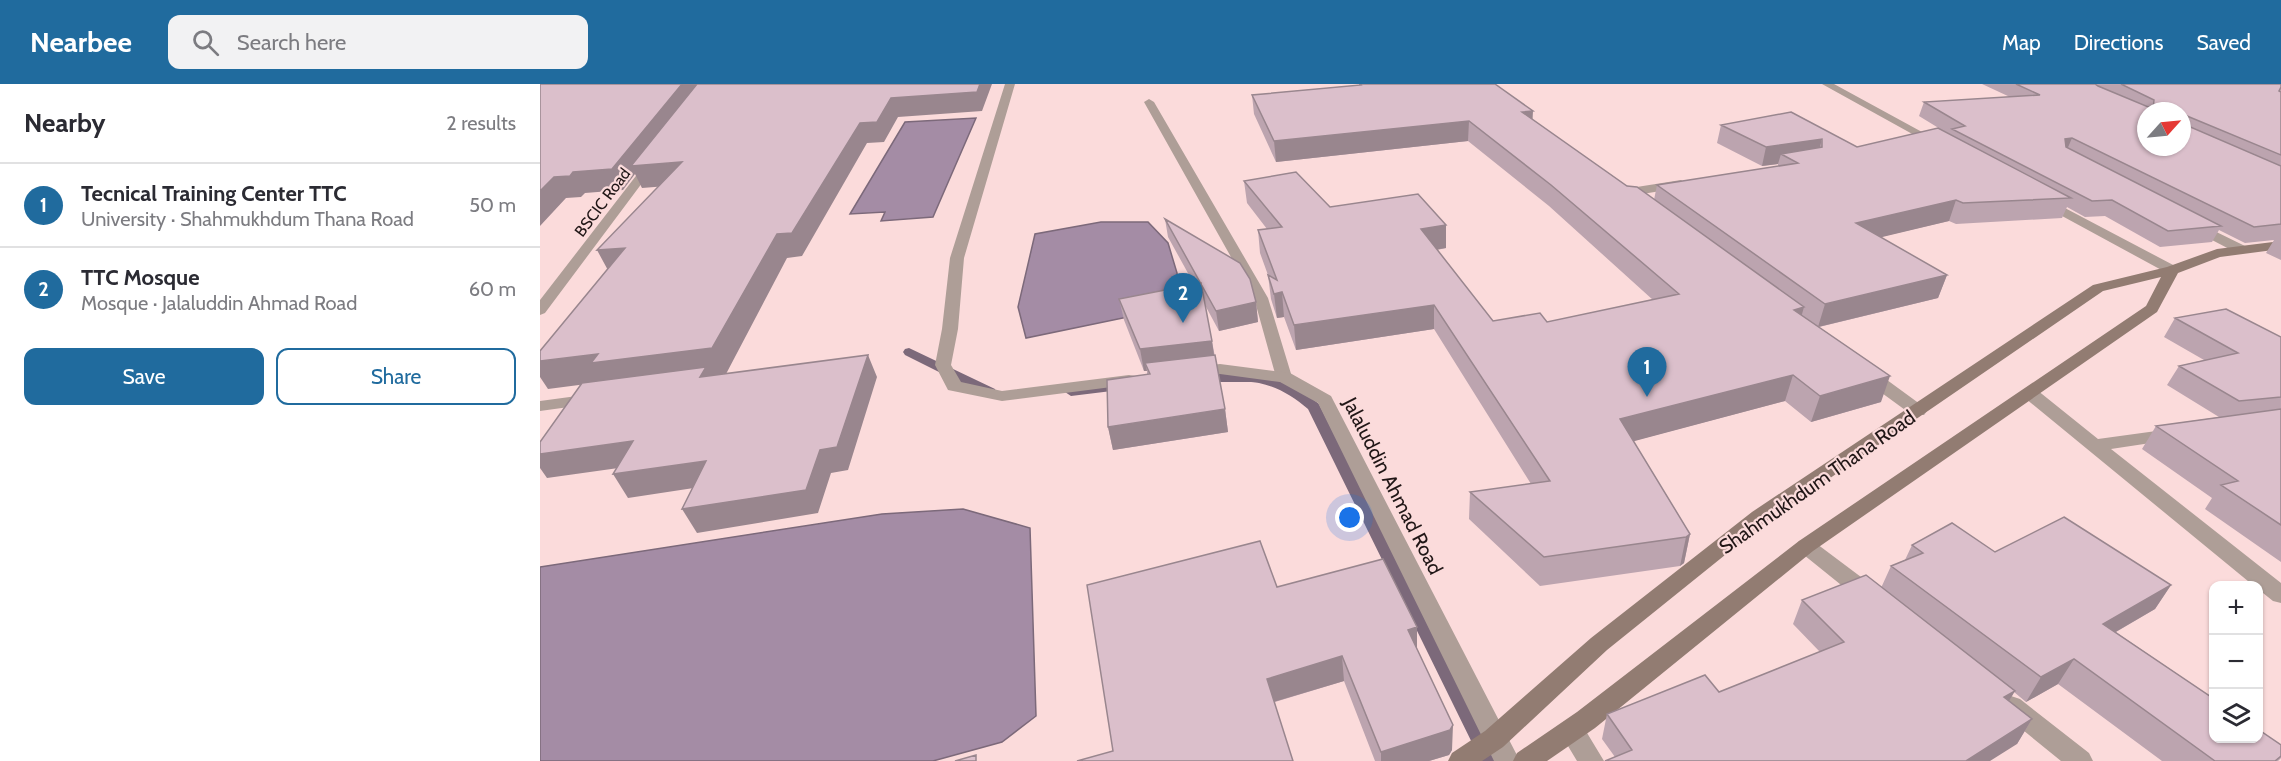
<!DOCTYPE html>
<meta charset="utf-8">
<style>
body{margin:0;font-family:Cabin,sans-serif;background:#f2f2f3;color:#2b2b33}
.controls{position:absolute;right:18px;bottom:18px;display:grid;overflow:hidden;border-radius:12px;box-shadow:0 2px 4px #0004}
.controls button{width:54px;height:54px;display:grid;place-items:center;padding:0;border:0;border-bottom:2px solid #e1e1e2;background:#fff;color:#2b2b33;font:30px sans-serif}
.compass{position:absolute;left:1597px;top:18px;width:54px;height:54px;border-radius:50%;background:#fff;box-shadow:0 2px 4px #0004;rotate:63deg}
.you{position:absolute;left:810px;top:434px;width:21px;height:21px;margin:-15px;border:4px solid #fff;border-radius:50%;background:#1a73e8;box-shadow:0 0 0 9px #1a73e833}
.badge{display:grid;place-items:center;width:39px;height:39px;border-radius:50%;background:#206b9e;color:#fff;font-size:20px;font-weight:700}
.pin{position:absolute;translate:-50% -50px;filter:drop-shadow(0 2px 3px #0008)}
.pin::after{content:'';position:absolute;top:32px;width:21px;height:18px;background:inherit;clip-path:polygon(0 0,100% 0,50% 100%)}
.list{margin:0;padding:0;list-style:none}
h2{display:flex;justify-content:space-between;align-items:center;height:78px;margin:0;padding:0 24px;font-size:26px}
h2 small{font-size:20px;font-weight:400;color:#7c7c81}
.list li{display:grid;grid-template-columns:39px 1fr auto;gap:18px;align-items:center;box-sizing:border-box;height:84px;padding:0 24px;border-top:2px solid #e1e1e2}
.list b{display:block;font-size:22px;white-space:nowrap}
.list p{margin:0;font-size:20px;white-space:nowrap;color:#7c7c81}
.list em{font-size:20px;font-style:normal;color:#7c7c81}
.actions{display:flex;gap:12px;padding:18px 24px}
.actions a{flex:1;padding:14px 0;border:2px solid #206b9e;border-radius:12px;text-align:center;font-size:21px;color:#206b9e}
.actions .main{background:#206b9e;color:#fff}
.icon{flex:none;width:33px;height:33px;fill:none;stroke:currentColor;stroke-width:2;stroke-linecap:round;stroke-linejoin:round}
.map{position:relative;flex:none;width:1741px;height:677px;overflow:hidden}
header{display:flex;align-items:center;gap:36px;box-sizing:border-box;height:84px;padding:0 30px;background:#206b9e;color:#fff}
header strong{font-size:28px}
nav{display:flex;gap:33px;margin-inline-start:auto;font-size:21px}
.search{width:420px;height:54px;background:#f2f2f3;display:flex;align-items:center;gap:15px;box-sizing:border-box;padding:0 21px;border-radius:12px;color:#7c7c81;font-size:22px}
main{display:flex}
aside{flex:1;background:#fff}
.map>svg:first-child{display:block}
.water{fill:#a48ca5;stroke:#7c697a;stroke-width:1.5}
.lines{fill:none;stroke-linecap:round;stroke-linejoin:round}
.stream{fill:#7c697a;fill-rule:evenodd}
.minor{fill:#ae9e97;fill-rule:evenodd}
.tertiary{fill:#ae9e97;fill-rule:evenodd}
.secondary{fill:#927c72;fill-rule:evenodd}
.wall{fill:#bca4af}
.shaded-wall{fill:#99868e}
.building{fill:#dbbfcb;stroke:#99868e;stroke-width:1.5;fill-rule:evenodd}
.labels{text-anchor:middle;stroke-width:4.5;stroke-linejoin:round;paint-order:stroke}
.far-street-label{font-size:16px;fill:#201616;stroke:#fbdbdb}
.street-label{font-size:20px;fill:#201616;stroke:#fbdbdb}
</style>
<header>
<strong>Nearbee</strong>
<div class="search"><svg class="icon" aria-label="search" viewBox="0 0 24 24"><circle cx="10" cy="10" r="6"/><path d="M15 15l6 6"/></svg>Search here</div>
<nav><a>Map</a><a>Directions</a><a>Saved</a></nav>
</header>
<main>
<aside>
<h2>Nearby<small>2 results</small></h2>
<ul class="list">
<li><span class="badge">1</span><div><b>Tecnical Training Center TTC</b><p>University · Shahmukhdum Thana Road</p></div><em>50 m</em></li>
<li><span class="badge">2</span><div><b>TTC Mosque</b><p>Mosque · Jalaluddin Ahmad Road</p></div><em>60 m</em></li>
</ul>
<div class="actions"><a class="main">Save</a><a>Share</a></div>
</aside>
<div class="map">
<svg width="1741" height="677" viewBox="0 0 1741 677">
<rect width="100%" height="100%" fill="#fbdbdb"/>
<path class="water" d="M436,34L393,133L341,137L345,128L310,130L365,38Z
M561,138H608L628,159L637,189L641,222L486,254L478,223L495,150Z
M423,425L490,444L496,632L462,658L393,677H0V483L342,430Z"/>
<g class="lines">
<path class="stream" d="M369,264L455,305L456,308L450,312L445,311L365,271L363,268L365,265Z
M677,289C716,288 749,295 779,320L961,677H941L768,325C754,313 738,303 719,299C706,296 663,301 656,294L662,290Z
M583,298L588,299L589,302L588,305L531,312L525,308L531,304Z"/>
<path class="minor" d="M1282,0H1294L1404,60L1398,63L1394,62Z
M609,15L614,18L728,214L752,293L750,297H738L736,293L714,214L604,18Z
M113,74L119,77L117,79L5,229L0,231V216L109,75Z
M1141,96L1147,100L1145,103L1084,113L1078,109L1084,105Z
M1504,113L1637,183L1639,186L1637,189H1627L1500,120L1498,117Z
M1654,137L1705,162L1707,165L1700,169L1695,168L1649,144L1647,141L1649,138Z
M1326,284L1332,285L1384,323L1387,327L1384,331H1372L1320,293L1318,289Z
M1491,305L1497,306L1558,355L1631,345L1637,347L1640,351L1637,355L1571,365L1741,499V519L1733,517L1718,505V502H1714L1485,314L1482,310L1485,306Z
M52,310L58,311L61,315L58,319L0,327V317Z
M1266,455L1273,457L1337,505L1340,511L1337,517L1329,519L1321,517L1259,467L1255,462L1259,457Z
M1471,612L1480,615L1549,669L1553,677H1521L1462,629L1459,622L1462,615Z
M1032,636L1041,639L1064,677H1037L1019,647L1023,639Z"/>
<path class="tertiary" d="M465,0H475L424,174L418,245L411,281L421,298L462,307L589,291L595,292L597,296L595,300L462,317L408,306L395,281L402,245L410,174Z
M680,280L750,289L791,312L980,677H954L778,319L740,298L680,290L655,293L647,288L655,283Z"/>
<path class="secondary" d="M1741,157V165L1680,173L1638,189L1617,228L1273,467L1055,644L1007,677H973L977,669L1037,628L1259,457L1606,222L1621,193L1563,207L1226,438L1067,566L963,663L942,677H908L912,669L945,647L1051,554L1212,428L1553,201L1627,183L1677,165Z"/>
</g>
<path class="wall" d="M819,0H955L992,36L1087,102L1114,116L1117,101L1238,82V80L1222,82L1177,59L1181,41L1317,63L1410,51L1379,32L1384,18L1470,13L1442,0H1741V176L1726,169L1734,156L1705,159L1679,146L1672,158L1620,163L1565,132L1545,133L1527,123L1522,134L1416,140L1409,137L1340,153L1407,191L1398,214L1279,243L1341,318L1271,338L1245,317L1093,357L1150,450L1144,479L1140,482L1000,502L929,435L930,408L991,400L894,245L756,266L744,233L737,234L731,215L728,191L720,169L718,146L727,145L707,119L704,97L790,123L906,141V164L897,166L953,237L1007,238L1113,216L1009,122L928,57L736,78L714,30L712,11L819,1Z
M625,135L716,218L718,238L679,247L665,221L685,325L688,348L573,366L568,343L607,291V287H604L584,236L579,215L654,200L628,153Z
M1635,234L1741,253V478L1665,425L1672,414L1602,365L1616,342L1679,333L1627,301L1639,282L1664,276L1624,253Z
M1372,461L1455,468L1631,501L1615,525L1576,548L1741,661V674L1738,677H1622L1518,600L1486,618L1474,608L1469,617L1492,635L1477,660L1075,673L1062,655L1067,630L1179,608L1280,568L1253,540L1262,516L1341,504L1351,482L1365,476Z
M737,503L877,543V566L912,666L909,671L889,677H835L804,597L573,667Z"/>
<path class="shaded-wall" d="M142,0H157L159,6L142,78L152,100L102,104L95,90L83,106L45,109L41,113L26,114L0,142V107L14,93L33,88Z
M440,0H452L442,27L358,33L344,58L327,59L262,172L247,174L186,290L170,292L62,298L8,305L0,293V277L58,270L237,150L320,39L351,14Z
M993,27L992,46L982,28Z
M929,37L928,57L736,78L734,57Z
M1532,54L1526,68L1525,55Z
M1282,55L1277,74L1241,70L1238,80L1222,82L1226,63Z
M1416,116L1409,137L1309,161L1316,139Z
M906,141V164L881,168V145Z
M85,164L70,190L57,166Z
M1407,191L1398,214L1278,243L1285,220Z
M742,208L744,233L737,234L734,210Z
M716,218L718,238L679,247L676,227Z
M894,221V245L756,266L754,241Z
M1264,223L1257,248L1254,226Z
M672,257L675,278L605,279L607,287H604L600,265Z
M328,271L337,293L308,386L291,389L278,429L157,449L142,425L280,366Z
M1253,291L1245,317L1076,362L1080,335Z
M1350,292L1341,318L1271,338L1280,312Z
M685,325L688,348L573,366L568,343Z
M93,357L107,380L7,394L0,384V370Z
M166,377L180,400L88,414L73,390Z
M1150,450L1144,479L1140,482L1146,453Z
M1631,501L1615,525L1548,564L1563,540Z
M877,543V568L868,546Z
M802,572L804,597L730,619L727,595Z
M1534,575L1518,600L1486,618L1501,593Z
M1475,607L1460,632L1464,613Z
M1492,635L1477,660L1450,677H1426Z
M913,641L912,666L909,671L889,677H841V668Z"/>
<path class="building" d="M0,0H142L72,85L33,88L30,92L14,93L0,107Z
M157,0H440L437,8L351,14L337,38L320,39L252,149L237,150L172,264L51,279L58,270L0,277V267L85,164L57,166L142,78L91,82Z
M820,0H955L993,27L982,28L1087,102L1097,103L1264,223L1254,226L1350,292L1280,312L1253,291L1080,335L1150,450L1146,453L1004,473L930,408L1010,397L894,221L754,241L742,208L734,210L728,191L737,196L718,146L742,143L704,97L756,88L790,123L878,110L906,141L881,145L953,237L1000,229L1007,238L1139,210L1011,101L929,37L734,57L712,11L821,1Z
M1476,0H1555L1558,2L1613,25L1614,16L1581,0H1741V3L1739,7L1741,8V71L1647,32L1648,42L1741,82V140L1714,143L1532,54L1525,55L1526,63L1681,142L1628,147L1572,116L1552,117L1412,45L1425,42L1384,18L1500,11ZM1606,27H1642V63H1606Z
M1251,28L1317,63L1398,44L1531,114L1423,119L1416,116L1316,139L1407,191L1285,220L1117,101L1258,79L1241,70L1282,63V55L1226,63L1181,41Z
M625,135L700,179L710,195L716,218L676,227Z
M661,199L672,257L600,265L579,215Z
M1686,225L1741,253V313L1699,317L1639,282L1698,269L1635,234Z
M328,271L297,363L280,366L266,406L142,425L166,377L73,390L93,357L0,370V358L42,299L166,283L160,293Z
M675,271L685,325L568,343L567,296L610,290L605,279Z
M1741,325V441L1681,401L1698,397L1616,342Z
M1524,433L1631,501L1563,540L1674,615V654H1719V646L1741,661V672L1735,677H1675L1534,575L1501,593L1351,482L1383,469L1372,461L1412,439L1455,468Z
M720,457L737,503L843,475L877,543L868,546L913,641L910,646L841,668L802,572L727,595L753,677H537L573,667L547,501Z
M1326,491L1475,607L1464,613L1492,635L1426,677H1065L1092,666L1067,630L1165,591L1179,608L1304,558L1262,516Z
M436,671V677H415Z"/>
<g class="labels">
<g class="far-street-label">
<text transform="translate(62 118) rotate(-53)" y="6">BSCIC Road</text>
</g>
<g class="street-label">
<text transform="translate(1277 398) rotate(-35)" y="7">Shahmukhdum Thana Road</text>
<text transform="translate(853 402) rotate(63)" y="7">Jalaluddin Ahmad Road</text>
</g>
</g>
</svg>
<div class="controls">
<button>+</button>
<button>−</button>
<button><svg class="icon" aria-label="layers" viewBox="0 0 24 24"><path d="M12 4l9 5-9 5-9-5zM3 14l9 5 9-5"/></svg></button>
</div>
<svg class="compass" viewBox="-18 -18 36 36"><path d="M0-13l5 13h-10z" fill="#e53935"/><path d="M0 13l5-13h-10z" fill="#7c7c81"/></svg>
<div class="you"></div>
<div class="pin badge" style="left:1107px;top:313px">1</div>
<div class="pin badge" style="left:643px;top:239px">2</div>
</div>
</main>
